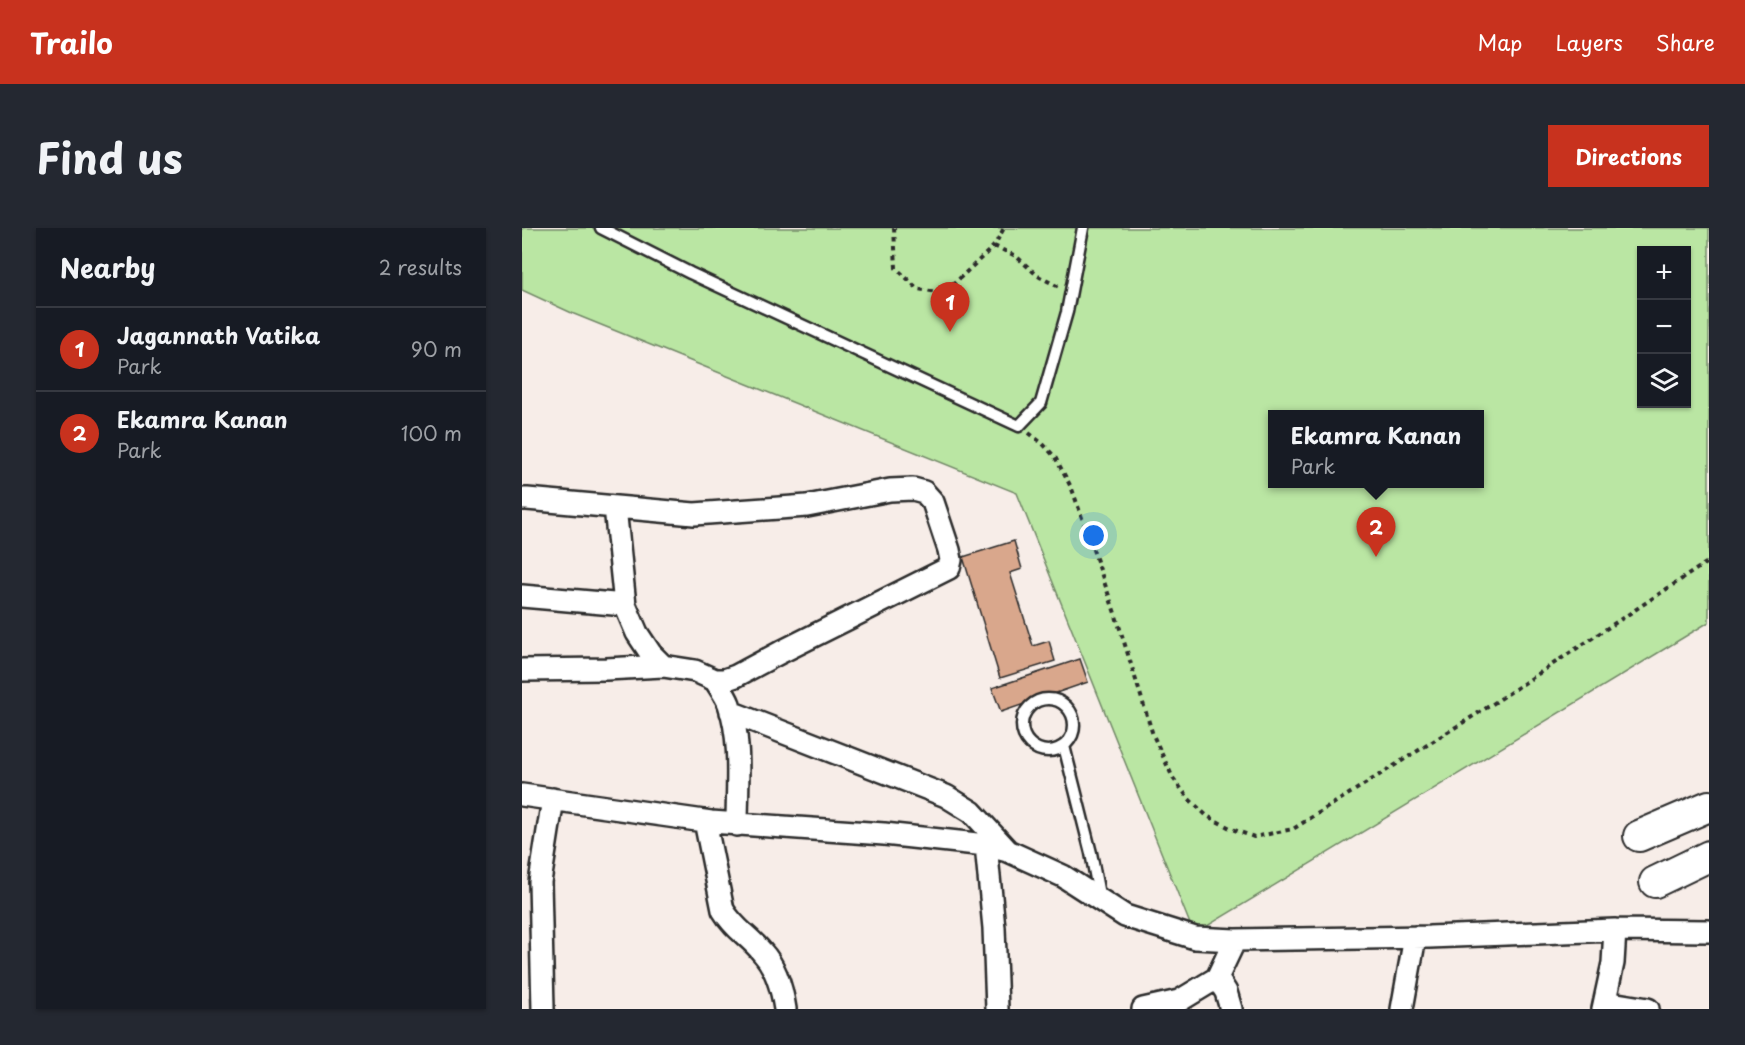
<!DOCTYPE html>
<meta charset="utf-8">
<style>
body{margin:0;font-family:"Playpen Sans",sans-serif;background:#242831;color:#f1f3f6}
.controls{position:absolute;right:18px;top:18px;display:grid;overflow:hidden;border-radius:0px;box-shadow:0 2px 4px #0004}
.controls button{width:54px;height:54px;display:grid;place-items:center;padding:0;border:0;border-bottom:2px solid #363941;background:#171b24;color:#f1f3f6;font:30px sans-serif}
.you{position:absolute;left:572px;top:308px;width:21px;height:21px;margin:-15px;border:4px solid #fff;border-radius:50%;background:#1a73e8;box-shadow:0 0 0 9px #1a73e833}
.badge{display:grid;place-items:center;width:39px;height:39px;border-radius:50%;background:#c8321e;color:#fff;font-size:20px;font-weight:700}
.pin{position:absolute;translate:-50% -50px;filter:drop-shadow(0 2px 3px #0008)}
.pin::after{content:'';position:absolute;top:32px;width:21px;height:18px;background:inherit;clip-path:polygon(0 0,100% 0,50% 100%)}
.popup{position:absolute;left:746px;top:182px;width:216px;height:78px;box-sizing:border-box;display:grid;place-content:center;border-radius:0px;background:#171b24;filter:drop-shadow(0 2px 4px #0005);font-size:20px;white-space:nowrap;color:#9ea1a6}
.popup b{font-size:22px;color:#f1f3f6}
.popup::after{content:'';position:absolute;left:50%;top:100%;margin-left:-12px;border:12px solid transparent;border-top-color:#171b24}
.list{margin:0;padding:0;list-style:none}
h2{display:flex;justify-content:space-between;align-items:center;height:78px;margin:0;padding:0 24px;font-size:26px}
h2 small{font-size:20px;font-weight:400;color:#9ea1a6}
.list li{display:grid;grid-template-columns:39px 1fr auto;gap:18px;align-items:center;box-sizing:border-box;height:84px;padding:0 24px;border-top:2px solid #363941}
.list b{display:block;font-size:22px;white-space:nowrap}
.list p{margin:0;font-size:20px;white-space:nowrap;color:#9ea1a6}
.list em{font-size:20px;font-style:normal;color:#9ea1a6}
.icon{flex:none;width:33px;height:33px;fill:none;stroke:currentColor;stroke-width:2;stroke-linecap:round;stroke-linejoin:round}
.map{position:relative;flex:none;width:1187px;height:781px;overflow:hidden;border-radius:0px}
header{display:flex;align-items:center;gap:36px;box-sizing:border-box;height:84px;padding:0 30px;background:#c8321e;color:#fff}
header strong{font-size:28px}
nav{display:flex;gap:33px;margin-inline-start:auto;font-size:21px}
.intro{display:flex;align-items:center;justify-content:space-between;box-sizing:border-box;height:144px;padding:0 36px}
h1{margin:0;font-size:42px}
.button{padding:15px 27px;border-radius:0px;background:#c8321e;color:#fff;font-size:21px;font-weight:700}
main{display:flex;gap:36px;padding:0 36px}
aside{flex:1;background:#171b24;border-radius:0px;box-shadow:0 2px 4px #0004}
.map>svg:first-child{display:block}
.green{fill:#bae6a3;stroke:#728867;stroke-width:1.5;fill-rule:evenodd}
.building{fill:#d9a78c;stroke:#2b2b2b;stroke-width:1.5}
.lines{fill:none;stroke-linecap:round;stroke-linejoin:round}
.lane-casing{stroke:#2b2b2b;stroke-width:15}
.street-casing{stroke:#2b2b2b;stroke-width:26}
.secondary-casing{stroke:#2b2b2b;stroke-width:34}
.path{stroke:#2b2b2b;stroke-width:4;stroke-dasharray:4.5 4.5;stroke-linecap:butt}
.lane{stroke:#fff;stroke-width:10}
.street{stroke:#fff;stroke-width:21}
.secondary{stroke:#fff;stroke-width:30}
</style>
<header>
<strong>Trailo</strong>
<nav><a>Map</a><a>Layers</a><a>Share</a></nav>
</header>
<div class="intro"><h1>Find us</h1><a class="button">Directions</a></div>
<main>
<aside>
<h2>Nearby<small>2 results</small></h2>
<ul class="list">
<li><span class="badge">1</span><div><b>Jagannath Vatika</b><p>Park</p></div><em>90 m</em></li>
<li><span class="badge">2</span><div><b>Ekamra Kanan</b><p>Park</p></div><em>100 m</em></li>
</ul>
</aside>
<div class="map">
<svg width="1187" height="781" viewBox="0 0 1187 781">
<rect width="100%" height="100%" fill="#f7ede8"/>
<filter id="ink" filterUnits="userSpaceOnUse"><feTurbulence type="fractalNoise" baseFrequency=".0167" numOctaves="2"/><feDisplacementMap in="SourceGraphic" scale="12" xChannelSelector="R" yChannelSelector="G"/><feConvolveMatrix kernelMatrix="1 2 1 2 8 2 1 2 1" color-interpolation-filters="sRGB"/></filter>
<g filter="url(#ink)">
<path class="green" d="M0,0H1187V394L672,706L495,265L52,86L0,62ZM1120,22H1164V176H1120ZM750,186H958V256H750Z"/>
<path class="building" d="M492,313L500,341L488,345L511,418L527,413L533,433L478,450L441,329Z
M558,431L566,454L479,484L470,460Z"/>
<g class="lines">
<g class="lane-casing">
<path id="lane" d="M79,0L168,45L497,198L519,175L545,84L561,0
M500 497a26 26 0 1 1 52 0a26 26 0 1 1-52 0Z
M542,518L569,625L578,672"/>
</g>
<g class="street-casing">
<path id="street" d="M0,271H5L172,286L285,278L368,262L391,261L402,264L411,274L427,322L429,332L427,340L259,424L214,448L202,452H193L173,443L141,438L129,426L115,405L103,377L93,279
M0,368L103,377
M0,442L84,441L141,438
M193,452C198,460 204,468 207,476C220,513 215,558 215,597
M209,484L424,568L450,584L486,623
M0,567L189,594L362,606L464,617L486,623L541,648L603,688L673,710L713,712L907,709L1093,702L1187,703
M183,593L201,682C213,702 226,707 240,724C254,739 260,761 263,781
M464,617L472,700L475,781
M695,750L704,764L709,781
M1083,774L1126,781
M21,781L18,654L31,571
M621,781L657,773L695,750L713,712
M880,781L893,709
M1081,781L1091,735L1093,702"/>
</g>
<g class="secondary-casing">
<path id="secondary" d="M1117,608L1187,578
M1133,654L1187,628"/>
</g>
<path class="path" d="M372,0L374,40L396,61L422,65L472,18L482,0
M472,18L494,28L516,48L537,59
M507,205L521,216L533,229L550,261L594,388L631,507L651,550L667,571L685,588L710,601L732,609L771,601L969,477L1187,333"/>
<use href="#lane" class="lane"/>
<use href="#street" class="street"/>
<use href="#secondary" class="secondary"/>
</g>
</g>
</svg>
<div class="controls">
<button>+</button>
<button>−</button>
<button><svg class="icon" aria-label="layers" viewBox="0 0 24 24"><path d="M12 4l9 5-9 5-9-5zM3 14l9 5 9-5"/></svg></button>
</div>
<div class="you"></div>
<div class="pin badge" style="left:428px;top:104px">1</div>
<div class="pin badge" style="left:854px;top:329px">2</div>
<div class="popup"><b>Ekamra Kanan</b>Park</div>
</div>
</main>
